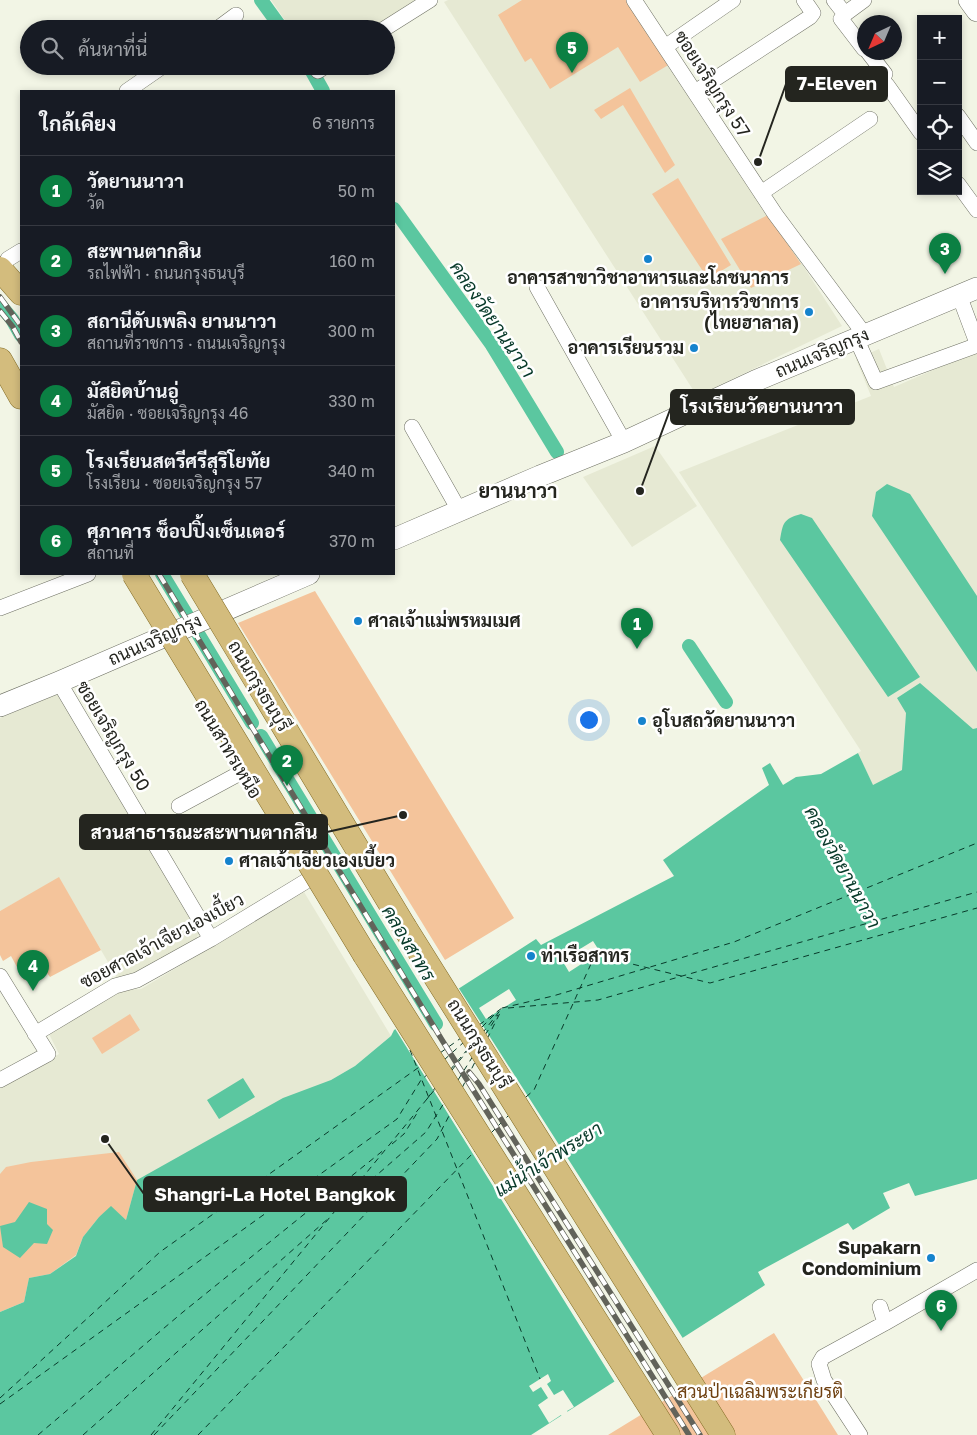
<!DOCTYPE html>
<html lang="th">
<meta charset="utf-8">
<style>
body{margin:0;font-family:"Golos Text",Sarabun,sans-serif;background:#242831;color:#f1f3f6}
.controls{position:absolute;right:15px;top:15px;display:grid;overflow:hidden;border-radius:0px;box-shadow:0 2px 8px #0003}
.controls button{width:45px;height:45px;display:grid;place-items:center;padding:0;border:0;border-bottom:1px solid #363941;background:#171b24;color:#f1f3f6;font:25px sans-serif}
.compass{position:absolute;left:857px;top:15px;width:45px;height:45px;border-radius:50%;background:#171b24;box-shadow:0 2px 8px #0003;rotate:224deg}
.you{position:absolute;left:588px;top:719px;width:18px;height:18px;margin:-12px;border:4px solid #fff;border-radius:50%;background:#1a73e8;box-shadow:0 0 0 8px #1a73e833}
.badge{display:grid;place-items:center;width:32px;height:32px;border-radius:50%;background:#0b8043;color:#fff;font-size:16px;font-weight:700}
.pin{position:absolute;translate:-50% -41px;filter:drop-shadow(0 1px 2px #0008)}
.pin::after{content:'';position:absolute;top:26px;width:18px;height:15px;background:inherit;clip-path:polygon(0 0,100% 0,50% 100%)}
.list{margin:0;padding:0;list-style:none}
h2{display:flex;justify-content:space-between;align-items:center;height:65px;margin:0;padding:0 20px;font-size:21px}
h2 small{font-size:16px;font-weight:400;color:#9ea1a6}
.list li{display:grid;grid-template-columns:32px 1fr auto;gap:15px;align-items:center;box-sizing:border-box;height:70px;padding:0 20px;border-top:1px solid #363941}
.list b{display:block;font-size:19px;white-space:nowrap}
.list p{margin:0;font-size:16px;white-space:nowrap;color:#9ea1a6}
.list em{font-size:16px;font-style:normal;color:#9ea1a6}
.icon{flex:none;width:28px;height:28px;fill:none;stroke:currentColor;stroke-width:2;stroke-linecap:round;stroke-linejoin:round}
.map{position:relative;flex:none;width:977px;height:1435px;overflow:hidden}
.search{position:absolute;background:#171b24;box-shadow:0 2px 8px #0003;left:20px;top:20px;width:375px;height:55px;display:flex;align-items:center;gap:12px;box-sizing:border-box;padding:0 18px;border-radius:28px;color:#9ea1a6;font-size:19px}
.panel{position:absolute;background:#171b24;box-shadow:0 2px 8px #0003;left:20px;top:90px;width:375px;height:485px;border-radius:0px}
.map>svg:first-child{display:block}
.built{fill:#e6e9d3}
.green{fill:#f4c49b}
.water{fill:#5bc7a0}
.pier{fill:#f2f5e5}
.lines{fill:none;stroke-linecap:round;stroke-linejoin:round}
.canal{stroke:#5bc7a0;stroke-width:14}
.ferry{stroke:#083a2a;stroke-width:1;stroke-dasharray:6 5;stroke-linecap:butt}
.street-casing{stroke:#6f7164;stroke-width:16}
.secondary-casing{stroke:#6f7164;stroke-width:22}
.primary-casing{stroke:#826b24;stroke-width:25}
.street{stroke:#fff;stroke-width:15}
.secondary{stroke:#fff;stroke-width:21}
.primary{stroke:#d3bc7d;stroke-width:24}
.rail-casing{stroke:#62635a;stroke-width:5.5}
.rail{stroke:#fff;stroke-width:4;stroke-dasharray:11;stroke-linecap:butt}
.primary-bridge-casing{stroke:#826b24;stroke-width:25;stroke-linecap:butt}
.primary-bridge{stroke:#d3bc7d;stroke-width:24}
.poi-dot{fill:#1583cd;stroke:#fff;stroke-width:2}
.labels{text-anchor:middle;stroke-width:5;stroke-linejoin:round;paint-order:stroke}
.street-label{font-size:18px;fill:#24251f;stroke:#fff}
.poi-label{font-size:18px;font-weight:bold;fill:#24251f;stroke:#fff;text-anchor:start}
.park-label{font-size:18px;fill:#6f4111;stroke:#fff}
.water-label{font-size:19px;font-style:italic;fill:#083a2a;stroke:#fff}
.quarter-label{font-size:20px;font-weight:bold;fill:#24251f;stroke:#fff}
.leader{fill:none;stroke:#24251f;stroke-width:2}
.callout-dot{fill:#24251f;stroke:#fff;stroke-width:2}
.callout{fill:#24251f;stroke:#24251f;stroke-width:2}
.callout-label{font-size:19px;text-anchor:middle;font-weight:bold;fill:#fff}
</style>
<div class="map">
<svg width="977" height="1435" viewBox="0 0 977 1435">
<rect width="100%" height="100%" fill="#f2f5e5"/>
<path class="built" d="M271,0H422L377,29H291Z
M448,0H626L769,213L842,326L697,396L444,2Z
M879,349L894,387L977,351V728L973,729L906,713L902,770L873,786L858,753L861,751L679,472L871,396L856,359Z
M655,446L697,506L632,547L583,477Z
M60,693L201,934L197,936L198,939L138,975L136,972L119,981L59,878L0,911V718Z
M304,892L391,1036L355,1066L331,1080L0,1312V1086L59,1054L48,1032L122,990L141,989Z"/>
<path class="green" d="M522,0H626L670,64L640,82L618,47L550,89L531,58L525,62L498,15Z
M630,88L675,165L665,173L623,105L601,119L594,110Z
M678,178L731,265L708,279L652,194Z
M768,215L801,264L751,288L721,239Z
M315,591L514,918L445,960L238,623Z
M59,877L101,950L50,977L44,969L24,980L11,956L3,961L0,955V911Z
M130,1014L140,1030L102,1054L92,1038Z
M119,1152L137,1180L126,1220L111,1207L99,1217L83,1237L76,1255L50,1274L29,1278L24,1302L0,1312V1174L6,1167L31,1162Z
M774,1333L838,1435H608Z"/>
<path class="water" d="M887,484L910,494L977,596V672L872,516L876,492Z
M801,514L812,518L920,677L888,697L780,540C783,523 783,519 801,514Z
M920,683L973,729L977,728V1179L915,1196L909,1183L883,1193L890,1208L853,1230L848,1223L758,1272L765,1285L531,1435H0V1312L24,1302L29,1278L50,1274L76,1256L83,1237L99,1217L111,1206L126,1220L137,1180L283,1098L331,1080L355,1066L391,1036L394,1030L536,939L541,945L674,876L663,860L769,785L762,768L770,763L783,785L796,777L821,774L858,753L873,785L902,770L906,713L897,698Z
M243,1078L255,1097L219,1119L207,1100Z
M29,1202L47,1209V1224L53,1230L47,1244L34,1243L20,1258L3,1247L0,1226L15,1222Z"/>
<path class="pier" d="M593,941L600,952L569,972L562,960Z
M458,987L684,1340L616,1384L394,1027Z
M509,989L516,1000L486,1019L479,1008Z
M548,1374L551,1381L547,1384L554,1395L563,1390L574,1407L567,1411L569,1414L563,1418L561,1415L549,1423L538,1405L548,1398L541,1387L533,1392L529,1386Z"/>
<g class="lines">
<path class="canal" d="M261,0L282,29
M309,66L323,91
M394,209L492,345L557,452
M0,305L12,319L21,335
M162,574L252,723
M689,646L726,702
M261,736L436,1024"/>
<path class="ferry" d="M502,1008L553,996L734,942L977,843
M508,1008L598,1000L977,892
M479,1025L502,1008L484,1031
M482,1027L495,1014
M485,1035L498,1015
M487,1039L501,1011
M410,1050L540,1379
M440,1053L461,1038
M444,1060L464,1042
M450,1070L467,1050
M452,1070L468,1050
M458,1080L473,1056
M462,1088L475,1062
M526,1097L534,1090L595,955L710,983L977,908
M427,1099L435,1088
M491,1133L509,1115
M392,1144L404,1134L419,1110
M338,1209L426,1132L444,1103
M0,1398L160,1252L422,1065
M0,1404L397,1119L421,1080L428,1074
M38,1435L183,1312L385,1149
M83,1435L330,1217
M151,1435L436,1088
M154,1435L437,1139L451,1112
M198,1435L475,1151"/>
<g class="street-casing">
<path id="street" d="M634,0L775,214L865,335
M834,0L845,14
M864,0L845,14L841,19L864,49
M217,29L236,15
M384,29L430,0
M665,47L733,0
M868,52L885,74
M318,71L326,66
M887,85L921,133
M127,91L163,66
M695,92L810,17L813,13L804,0
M958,116L977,143
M958,184L977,210
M761,193L870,119
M8,259L21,251
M537,287L624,442
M959,295L977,343
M856,338L876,382L975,346L977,344
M412,427L459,510
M0,608L88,574
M59,682L211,939
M179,806L242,772
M0,976L48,1054L0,1080
M35,1034L115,986L137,980L211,939L308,880
M885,1323L977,1270
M860,1435L824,1380L819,1364L823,1357L885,1323L880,1307"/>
</g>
<g class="secondary-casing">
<path id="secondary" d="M969,0L977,11
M394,539L540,476L624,442L755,381L977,288
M0,706L59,682L309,574"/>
</g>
<g class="primary-casing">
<path id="primary" d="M0,269L21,293
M0,360L21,397
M405,928L723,1435
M365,955L668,1435"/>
</g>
<use href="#street" class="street"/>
<use href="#secondary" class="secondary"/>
<use href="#primary" class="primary"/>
<g class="rail-casing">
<path id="rail" d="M0,297L21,326
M0,311L13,327L21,342
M159,574L442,1040L689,1435
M469,1072L479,1084L700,1435"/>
</g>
<use href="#rail" class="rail"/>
<g class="primary-bridge-casing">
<path id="primary-bridge" d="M134,574L365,955
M192,574L405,928"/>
</g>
<use href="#primary-bridge" class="primary-bridge"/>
</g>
<g class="poi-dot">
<circle cx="648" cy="259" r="5"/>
<circle cx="809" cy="312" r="5"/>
<circle cx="694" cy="348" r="5"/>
<circle cx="358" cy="621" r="5"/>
<circle cx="642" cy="721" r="5"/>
<circle cx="229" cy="861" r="5"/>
<circle cx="531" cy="956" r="5"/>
<circle cx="931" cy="1258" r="5"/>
</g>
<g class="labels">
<g class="street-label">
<text transform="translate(712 84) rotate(57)" y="6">ซอยเจริญกรุง 57</text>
<text transform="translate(822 353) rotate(-23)" y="6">ถนนเจริญกรุง</text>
<text transform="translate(155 640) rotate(-24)" y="6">ถนนเจริญกรุง</text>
<text transform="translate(259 686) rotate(59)" y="6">ถนนกรุงธนบุรี</text>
<text transform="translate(113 736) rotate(59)" y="6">ซอยเจริญกรุง 50</text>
<text transform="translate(228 749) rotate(59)" y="6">ถนนสาทรเหนือ</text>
<text transform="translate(162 941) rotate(-28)" y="6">ซอยศาลเจ้าเจียวเองเบี้ยว</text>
<text transform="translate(479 1044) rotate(58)" y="6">ถนนกรุงธนบุรี</text>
</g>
<g class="poi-label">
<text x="648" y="284" text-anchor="middle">อาคารสาขาวิชาอาหารและโภชนาการ</text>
<text x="799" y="308" text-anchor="end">อาคารบริหารวิชาการ<tspan x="799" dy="21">(ไทยฮาลาล)</tspan></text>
<text x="684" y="354" text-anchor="end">อาคารเรียนรวม</text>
<text x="368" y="627">ศาลเจ้าแม่พรหมเมศ</text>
<text x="652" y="727">อุโบสถวัดยานนาวา</text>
<text x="239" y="867">ศาลเจ้าเจียวเองเบี้ยว</text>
<text x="541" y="962">ท่าเรือสาทร</text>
<text x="921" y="1254" text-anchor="end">Supakarn<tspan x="921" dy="21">Condominium</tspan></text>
</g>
<g class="park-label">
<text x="760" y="1398">สวนป่าเฉลิมพระเกียรติ</text>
</g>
<g class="water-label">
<text transform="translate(493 319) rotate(56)" y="7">คลองวัดยานนาวา</text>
<text transform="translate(843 867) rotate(61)" y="7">คลองวัดยานนาวา</text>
<text transform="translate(409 943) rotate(59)" y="7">คลองสาทร</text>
<text transform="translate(548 1159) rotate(-32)" y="7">แม่น้ำเจ้าพระยา</text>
</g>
<g class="quarter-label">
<text x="518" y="498">ยานนาวา</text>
</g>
</g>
<path class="leader" d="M758 162L786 84M640 491L671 407M403 815L327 832M105 1139L144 1194"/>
<g class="callout-dot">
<circle cx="758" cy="162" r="5"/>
<circle cx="640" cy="491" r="5"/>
<circle cx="403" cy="815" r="5"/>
<circle cx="105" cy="1139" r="5"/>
</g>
<g class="callout">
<rect x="786" y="67" width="101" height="34" rx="5"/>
<rect x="671" y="390" width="183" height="34" rx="5"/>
<rect x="80" y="815" width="247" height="34" rx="5"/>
<rect x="144" y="1177" width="262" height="34" rx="5"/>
</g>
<g class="callout-label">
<text x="837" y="90">7-Eleven</text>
<text x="762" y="413">โรงเรียนวัดยานนาวา</text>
<text x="204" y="839">สวนสาธารณะสะพานตากสิน</text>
<text x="275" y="1201">Shangri-La Hotel Bangkok</text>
</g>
</svg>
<div class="controls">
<button>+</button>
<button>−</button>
<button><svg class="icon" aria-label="locate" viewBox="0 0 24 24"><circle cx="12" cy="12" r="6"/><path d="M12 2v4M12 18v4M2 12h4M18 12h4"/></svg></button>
<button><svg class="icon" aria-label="layers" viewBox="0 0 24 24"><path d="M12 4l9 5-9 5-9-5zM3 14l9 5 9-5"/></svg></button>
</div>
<svg class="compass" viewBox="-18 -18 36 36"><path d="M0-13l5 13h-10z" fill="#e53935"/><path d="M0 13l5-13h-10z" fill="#9ea1a6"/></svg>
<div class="you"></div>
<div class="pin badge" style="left:637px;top:649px">1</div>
<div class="pin badge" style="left:287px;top:786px">2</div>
<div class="pin badge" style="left:945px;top:274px">3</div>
<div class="pin badge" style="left:33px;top:991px">4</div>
<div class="pin badge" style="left:572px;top:73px">5</div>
<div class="pin badge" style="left:941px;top:1331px">6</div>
<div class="search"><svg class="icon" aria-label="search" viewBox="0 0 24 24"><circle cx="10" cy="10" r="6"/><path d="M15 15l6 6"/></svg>ค้นหาที่นี่</div>
<section class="panel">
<h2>ใกล้เคียง<small>6 รายการ</small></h2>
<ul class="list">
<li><span class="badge">1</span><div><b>วัดยานนาวา</b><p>วัด</p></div><em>50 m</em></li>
<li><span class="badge">2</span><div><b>สะพานตากสิน</b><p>รถไฟฟ้า · ถนนกรุงธนบุรี</p></div><em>160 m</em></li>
<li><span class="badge">3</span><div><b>สถานีดับเพลิง ยานนาวา</b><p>สถานที่ราชการ · ถนนเจริญกรุง</p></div><em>300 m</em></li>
<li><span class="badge">4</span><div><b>มัสยิดบ้านอู่</b><p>มัสยิด · ซอยเจริญกรุง 46</p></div><em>330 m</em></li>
<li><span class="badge">5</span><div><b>โรงเรียนสตรีศรีสุริโยทัย</b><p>โรงเรียน · ซอยเจริญกรุง 57</p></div><em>340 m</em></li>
<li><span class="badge">6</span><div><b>ศุภาคาร ช็อปปิ้งเซ็นเตอร์</b><p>สถานที่</p></div><em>370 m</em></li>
</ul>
</section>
</div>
